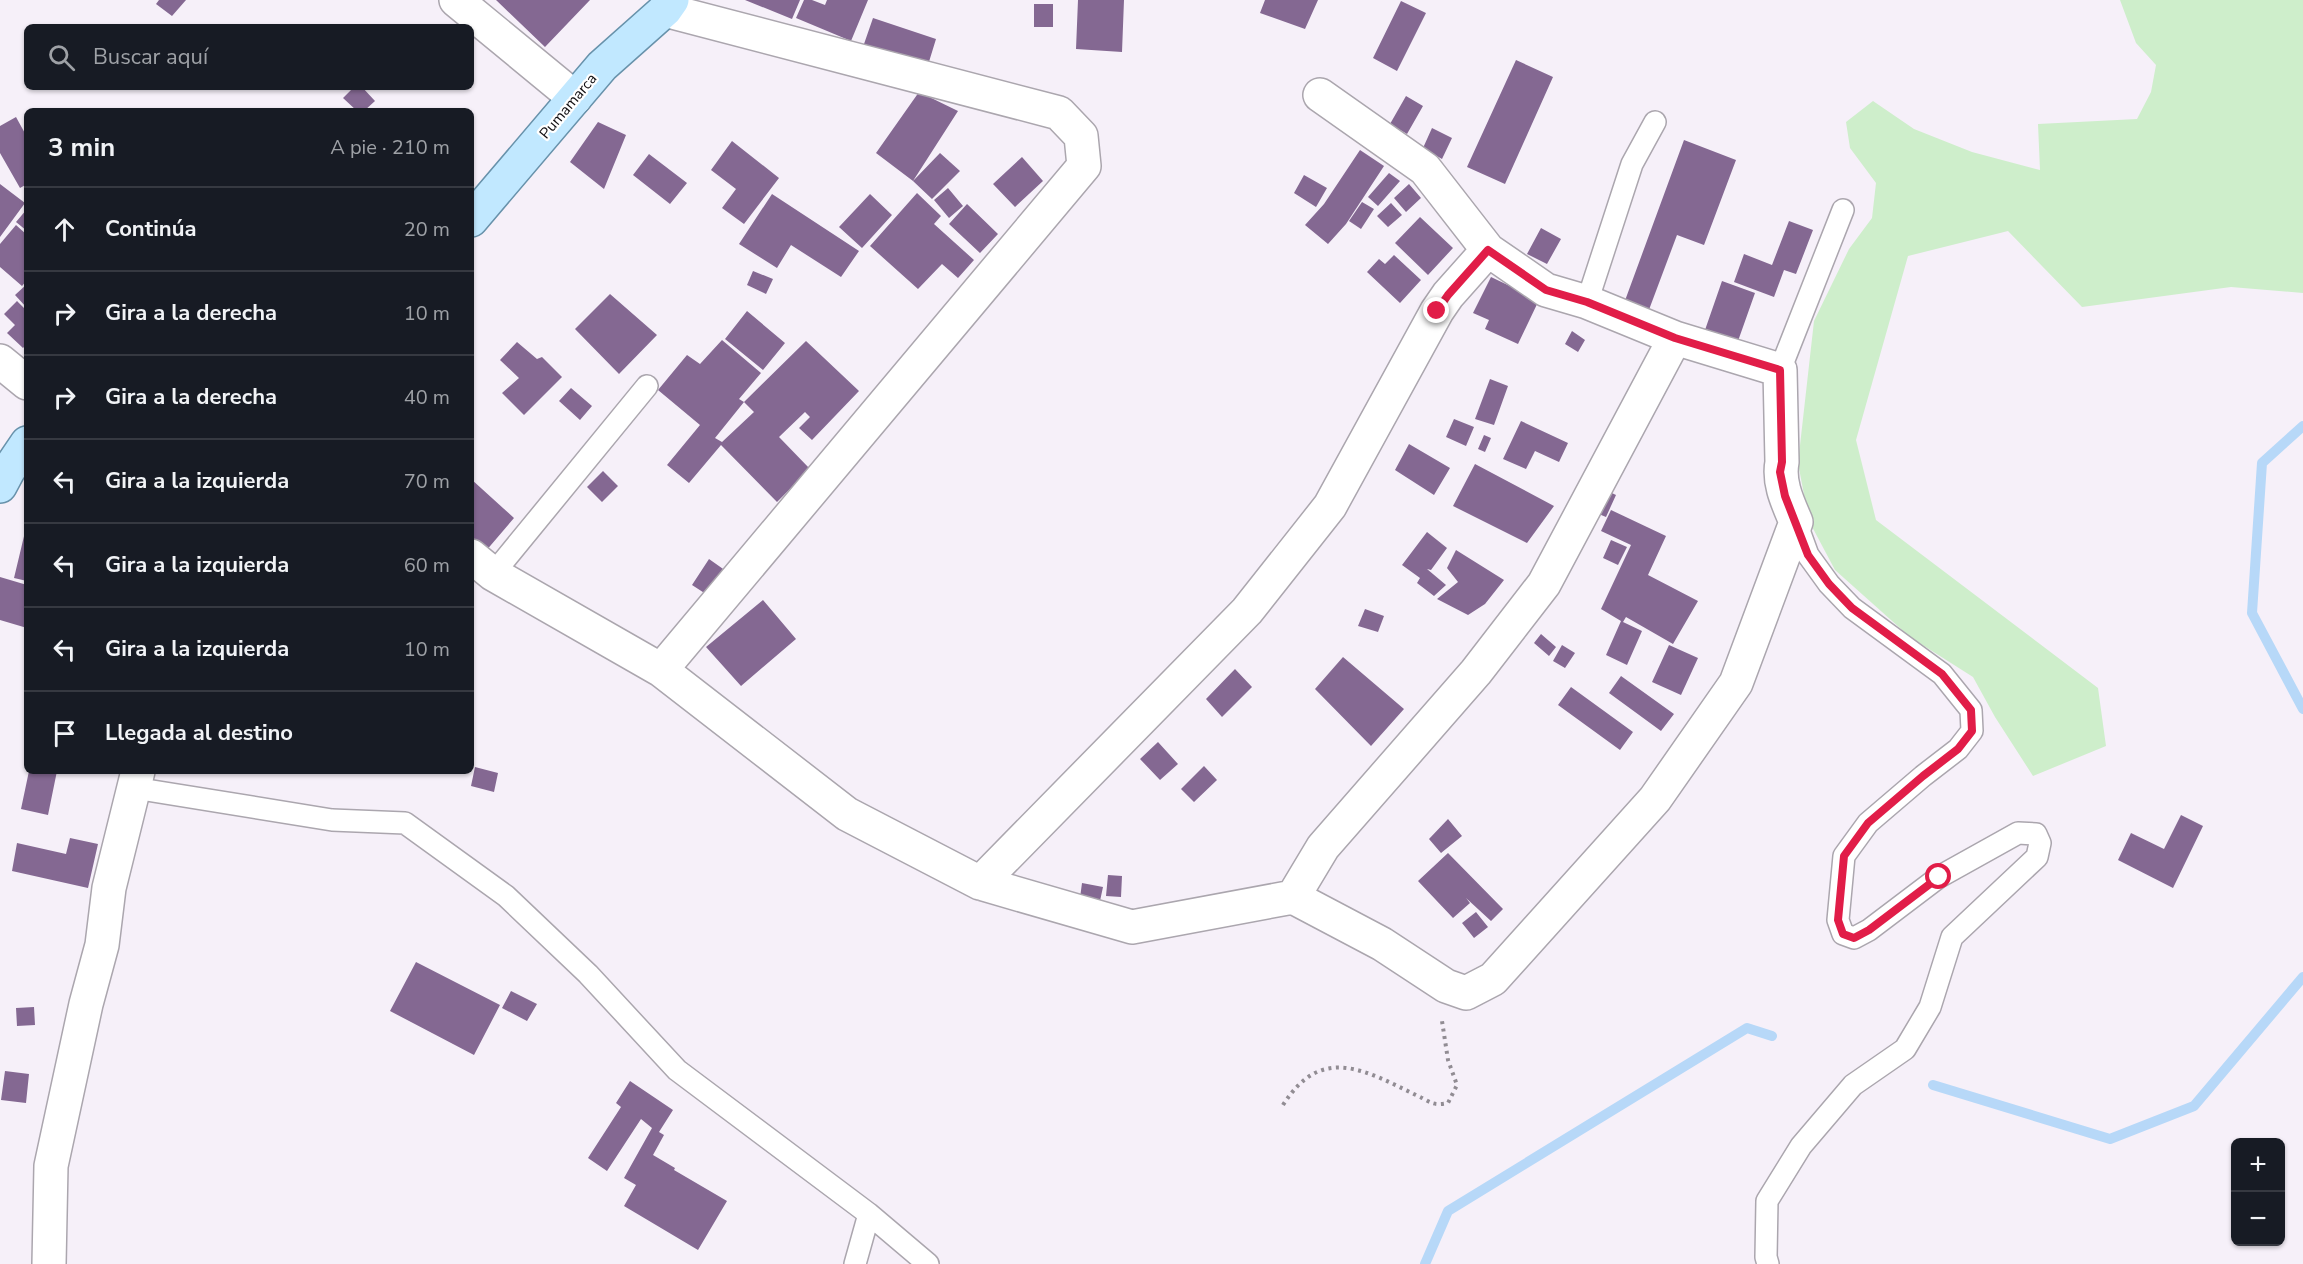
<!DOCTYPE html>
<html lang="es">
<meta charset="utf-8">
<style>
body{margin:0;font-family:"Nunito Sans",sans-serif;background:#20242c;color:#f1f3f6}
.controls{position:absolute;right:18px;bottom:18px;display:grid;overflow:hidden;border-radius:9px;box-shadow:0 2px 4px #0004}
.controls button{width:54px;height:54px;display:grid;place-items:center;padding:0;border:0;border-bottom:2px solid #363941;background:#171b24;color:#f1f3f6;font:30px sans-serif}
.stop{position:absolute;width:18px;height:18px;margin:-14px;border:4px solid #e11d48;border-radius:50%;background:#fff}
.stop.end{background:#e11d48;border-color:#fff;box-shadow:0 2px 6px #0008}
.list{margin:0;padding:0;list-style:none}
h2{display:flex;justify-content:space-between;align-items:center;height:78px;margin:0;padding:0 24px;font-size:26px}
h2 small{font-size:20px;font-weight:400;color:#9ea1a6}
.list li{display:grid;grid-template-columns:39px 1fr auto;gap:18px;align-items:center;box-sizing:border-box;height:84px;padding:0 24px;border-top:2px solid #363941}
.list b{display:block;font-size:22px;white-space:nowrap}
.list em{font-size:20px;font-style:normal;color:#9ea1a6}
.icon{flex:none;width:33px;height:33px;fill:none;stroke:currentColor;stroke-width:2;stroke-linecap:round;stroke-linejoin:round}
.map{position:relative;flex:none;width:2303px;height:1264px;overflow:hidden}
.search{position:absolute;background:#171b24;box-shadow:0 2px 4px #0004;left:24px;top:24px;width:450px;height:66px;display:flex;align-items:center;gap:15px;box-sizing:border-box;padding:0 21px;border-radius:9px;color:#9ea1a6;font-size:22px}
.panel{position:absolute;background:#171b24;box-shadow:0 2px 4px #0004;left:24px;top:108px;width:450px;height:666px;border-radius:9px}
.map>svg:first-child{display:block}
.green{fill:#ceeecb}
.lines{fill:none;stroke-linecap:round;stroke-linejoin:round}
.stream{stroke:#b7d8f8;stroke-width:10}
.building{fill:#846892}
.lane-casing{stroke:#aba6ae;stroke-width:24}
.street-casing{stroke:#aba6ae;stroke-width:36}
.primary-casing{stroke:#6892ab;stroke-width:36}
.path{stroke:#918c93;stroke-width:4;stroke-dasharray:3 4.5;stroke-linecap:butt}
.lane{stroke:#fff;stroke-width:21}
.street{stroke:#fff;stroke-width:33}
.primary{stroke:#c1e8ff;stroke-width:33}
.route{stroke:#e11d48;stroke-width:8}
.labels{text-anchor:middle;stroke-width:4.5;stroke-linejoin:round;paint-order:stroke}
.street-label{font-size:15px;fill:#0f0d10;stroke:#fff}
</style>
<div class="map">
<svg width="2303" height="1264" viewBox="0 0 2303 1264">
<rect width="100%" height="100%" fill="#f6f0f9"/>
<path class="green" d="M2120,0H2303V293L2231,287L2082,307L2008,231L1908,256L1856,440L1876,520L2098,688L2106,746L2033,776L1995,717L1973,677L1910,637L1835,570L1809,521L1798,463L1814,321L1849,249L1872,218L1876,183L1850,148L1846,122L1873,101L1914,129L1972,152L2040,170L2038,124L2137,119L2151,92L2156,65L2136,43Z"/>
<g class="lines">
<path class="stream" d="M2303,426L2262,463L2252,613L2303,709
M1933,1085L2110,1139L2194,1106L2303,977
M1425,1264L1448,1211L1747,1028L1772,1036"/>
</g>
<path class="building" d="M159,0H186L172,16L156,4Z
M496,0H590L545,47Z
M745,0H800L792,19Z
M804,0H812L825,5L827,0H868L851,41L796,18Z
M1078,0H1124L1122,52L1076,49Z
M1265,0H1318L1305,29L1260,13Z
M1401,1L1426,13L1397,71L1373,58Z
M1034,4H1053V27H1034Z
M873,18L936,39L928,65L864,44Z
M1516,60L1553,77L1505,184L1467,167Z
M354,87H362L375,101L364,111H357L343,98Z
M919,92L958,111L913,181L940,153L960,171L932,199L913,181L876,153Z
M1406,96L1423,106L1407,134L1390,124Z
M16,117L27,137V184L20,188L0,153V126Z
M598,122L626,135L604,189L570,162Z
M1432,128L1452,138L1442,159L1423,148Z
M1684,140L1736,160L1704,245L1677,235L1647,315L1623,306Z
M732,141L779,178L744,224L722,208L736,189L711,170Z
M1360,150L1384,166L1346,224L1328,244L1305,225L1324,204Z
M649,154L687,183L670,204L633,175Z
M1022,157L1043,181L1015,207L993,184Z
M1389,173L1400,181L1378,206L1368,197Z
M1304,175L1327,188L1316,207L1294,193Z
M0,184L25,203L0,237Z
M1409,184L1421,198L1406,212L1394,198Z
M948,188L963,206L949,218L934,200Z
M917,193L941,216L934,224L974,260L958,278L942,264L918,289L870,246Z
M772,194L859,251L841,277L791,245L777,268L739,244Z
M870,194L892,215L862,248L839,227Z
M1362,202L1374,209L1361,229L1349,221Z
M1391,203L1402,215L1388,227L1377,216Z
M967,204L998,234L980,253L949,224Z
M27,209V231L16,222Z
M1420,217L1453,248L1428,275L1395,243Z
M1789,221L1813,230L1796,274L1784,270L1774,297L1734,282L1744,254L1772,265Z
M16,225L27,235V280L22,286L0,267V244Z
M1541,228L1561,239L1547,264L1527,254Z
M1394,255L1421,280L1400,303L1367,272L1379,259L1385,264Z
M753,271L773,279L766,294L747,285Z
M1491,277L1539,300L1518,344L1485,329L1489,320L1473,313Z
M1722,281L1755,293L1738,341L1705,330Z
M27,284V308L15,295Z
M610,294L657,335L619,374L575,329Z
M17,301L27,311V344L23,348L7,333L15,325L4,314Z
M747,311L785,343L763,370L725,339Z
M1572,331L1585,340L1578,352L1565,344Z
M722,340L761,373L739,399L744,402L715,438L722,442L754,412L744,402L806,341L859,391L812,440L799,428L810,417L805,412L779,437L810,469L777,502L721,445L689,483L667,465L700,425L658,390L687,355L700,364Z
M517,342L537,359L542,357L562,377L524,415L502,393L519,378L500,360Z
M1490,379L1508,386L1494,425L1475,419Z
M571,388L592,406L580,420L559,401Z
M1454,419L1474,427L1466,446L1446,437Z
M1521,421L1568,443L1559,462L1535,451L1526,469L1503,459Z
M1484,435L1491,438L1485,452L1478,449Z
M1409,444L1450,468L1434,495L1395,470Z
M1475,464L1554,506L1527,543L1453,506Z
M603,471L618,486L602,502L587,487Z
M471,479L514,518L485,552L471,540Z
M1599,487L1616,495L1606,517L1589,510Z
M1611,510L1666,536L1648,575L1698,601L1673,644L1626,617L1623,622L1642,631L1627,665L1606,655L1621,621L1601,609L1631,545L1601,531Z
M25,532H27V581L14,578Z
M1427,532L1447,548L1431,570L1427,569L1446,585L1434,596L1417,583L1420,578L1402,565Z
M1611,540L1627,547L1618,565L1603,558Z
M1456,550L1504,580L1485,604L1468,615L1437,599L1458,582L1447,568Z
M709,559L726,571L709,596L692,585Z
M0,577L27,585V628L0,620Z
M763,600L796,639L741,686L706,647Z
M1365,609L1384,616L1378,632L1358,626Z
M1541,634L1556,647L1549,656L1534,643Z
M1562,645L1575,653L1565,668L1553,661Z
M1669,645L1698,658L1681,695L1652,682Z
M1343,657L1404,709L1371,746L1315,689Z
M1235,669L1252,687L1222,717L1206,699Z
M1621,676L1674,714L1661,731L1609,693Z
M1571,687L1633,732L1620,750L1558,705Z
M1158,742L1178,764L1160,780L1140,759Z
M1204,766L1217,780L1194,802L1181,789Z
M475,767L498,773L494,792L471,786Z
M29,771H57L48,815L21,809Z
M2181,815L2203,826L2173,888L2118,860L2131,833L2164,849Z
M1448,819L1462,836L1441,853L1429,839Z
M70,838L98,844L88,888L12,871L17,843L66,854Z
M1448,853L1503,909L1491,921L1466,898L1470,903L1453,918L1418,881Z
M1108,875L1122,876L1121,897L1106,896Z
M1082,883L1103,887L1100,901L1080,898Z
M1476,912L1488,927L1474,938L1462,923Z
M416,962L500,1005L474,1055L390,1011Z
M511,991L537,1004L527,1021L502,1008Z
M34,1007L35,1025L17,1026L16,1008Z
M5,1071L29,1074L26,1103L1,1100Z
M630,1081L673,1110L659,1132L664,1135L653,1155L675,1168L674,1170L727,1201L698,1250L624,1206L636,1185L624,1178L652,1128L641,1119L607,1171L588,1158L621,1107L616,1103Z"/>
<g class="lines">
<g class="lane-casing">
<path id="lane" d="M1587,302L1632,164L1655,122
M1780,370L1843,210
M493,574L647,386
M134,788L332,820L405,823L506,896L588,974L677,1070L869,1214L928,1264
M855,1264L869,1214
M1768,1264L1766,1257L1767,1201L1801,1146L1853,1085L1905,1049L1930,1007L1952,937L2037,857L2040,843L2036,834L2018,833L1939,877L1869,930L1854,938L1843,934L1838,920L1844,856L1868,823L1923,776L1958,749L1972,731L1971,710L1942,674L1852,608L1829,584L1808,555L1796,522"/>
</g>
<g class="street-casing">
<path id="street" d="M456,0L575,98
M0,361L27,383
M471,556L493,574L661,670L847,814L980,883L1132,927L1293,897L1382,944L1446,986L1466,993L1493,979L1655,799L1736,683L1796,522C1788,503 1778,483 1782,462L1780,370L1675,338
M661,670L1084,166L1081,136L1059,113L665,10
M980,883L1247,611L1330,506L1437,311L1448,295L1488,250
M1293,897L1323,847L1476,672L1544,584L1675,338L1587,302L1546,290L1488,250L1425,169L1320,95
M49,1264L51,1166L86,1004L102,945L109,888L138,771"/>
</g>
<g class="primary-casing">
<path id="primary" d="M471,220L602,66L665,10L672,0
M0,486L8,471L27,443"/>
</g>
<path class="path" d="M1283,1105C1322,1043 1366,1071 1418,1096C1431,1102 1432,1106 1448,1103L1457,1085L1448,1060L1442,1021"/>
<use href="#lane" class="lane"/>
<use href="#street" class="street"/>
<use href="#primary" class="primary"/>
</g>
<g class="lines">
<path class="route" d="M1437,311L1448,295L1488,250L1546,290L1587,302L1675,338L1780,370L1782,462L1780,472L1785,496L1808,555L1829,584L1852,608L1942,674L1971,710L1972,731L1958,749L1923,776L1868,823L1844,856L1838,920L1843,934L1854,938L1869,930L1939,877"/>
</g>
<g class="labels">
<g class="street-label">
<text transform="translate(568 106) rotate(-50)" y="5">Pumamarca</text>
</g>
</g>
</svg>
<div class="controls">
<button>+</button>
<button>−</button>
</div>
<div class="stop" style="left:1939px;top:877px"></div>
<div class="stop end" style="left:1437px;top:311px"></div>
<div class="search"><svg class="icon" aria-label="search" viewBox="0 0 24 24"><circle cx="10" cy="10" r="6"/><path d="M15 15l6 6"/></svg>Buscar aquí</div>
<section class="panel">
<h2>3 min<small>A pie · 210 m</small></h2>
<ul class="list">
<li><svg class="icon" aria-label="ahead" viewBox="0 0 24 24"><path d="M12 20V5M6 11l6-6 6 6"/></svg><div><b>Continúa</b></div><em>20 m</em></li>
<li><svg class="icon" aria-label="right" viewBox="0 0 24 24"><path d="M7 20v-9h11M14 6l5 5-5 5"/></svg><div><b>Gira a la derecha</b></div><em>10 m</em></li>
<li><svg class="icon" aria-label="right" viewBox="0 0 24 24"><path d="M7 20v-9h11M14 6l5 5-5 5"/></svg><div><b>Gira a la derecha</b></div><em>40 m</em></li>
<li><svg class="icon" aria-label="left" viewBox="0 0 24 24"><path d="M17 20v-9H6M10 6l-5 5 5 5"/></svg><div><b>Gira a la izquierda</b></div><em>70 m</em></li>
<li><svg class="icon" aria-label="left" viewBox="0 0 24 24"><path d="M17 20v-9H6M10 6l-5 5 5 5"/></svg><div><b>Gira a la izquierda</b></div><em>60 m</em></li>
<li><svg class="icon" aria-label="left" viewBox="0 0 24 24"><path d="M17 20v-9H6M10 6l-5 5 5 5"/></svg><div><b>Gira a la izquierda</b></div><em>10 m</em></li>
<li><svg class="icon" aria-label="arrive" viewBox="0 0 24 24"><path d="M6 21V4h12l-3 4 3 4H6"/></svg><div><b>Llegada al destino</b></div></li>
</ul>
</section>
</div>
